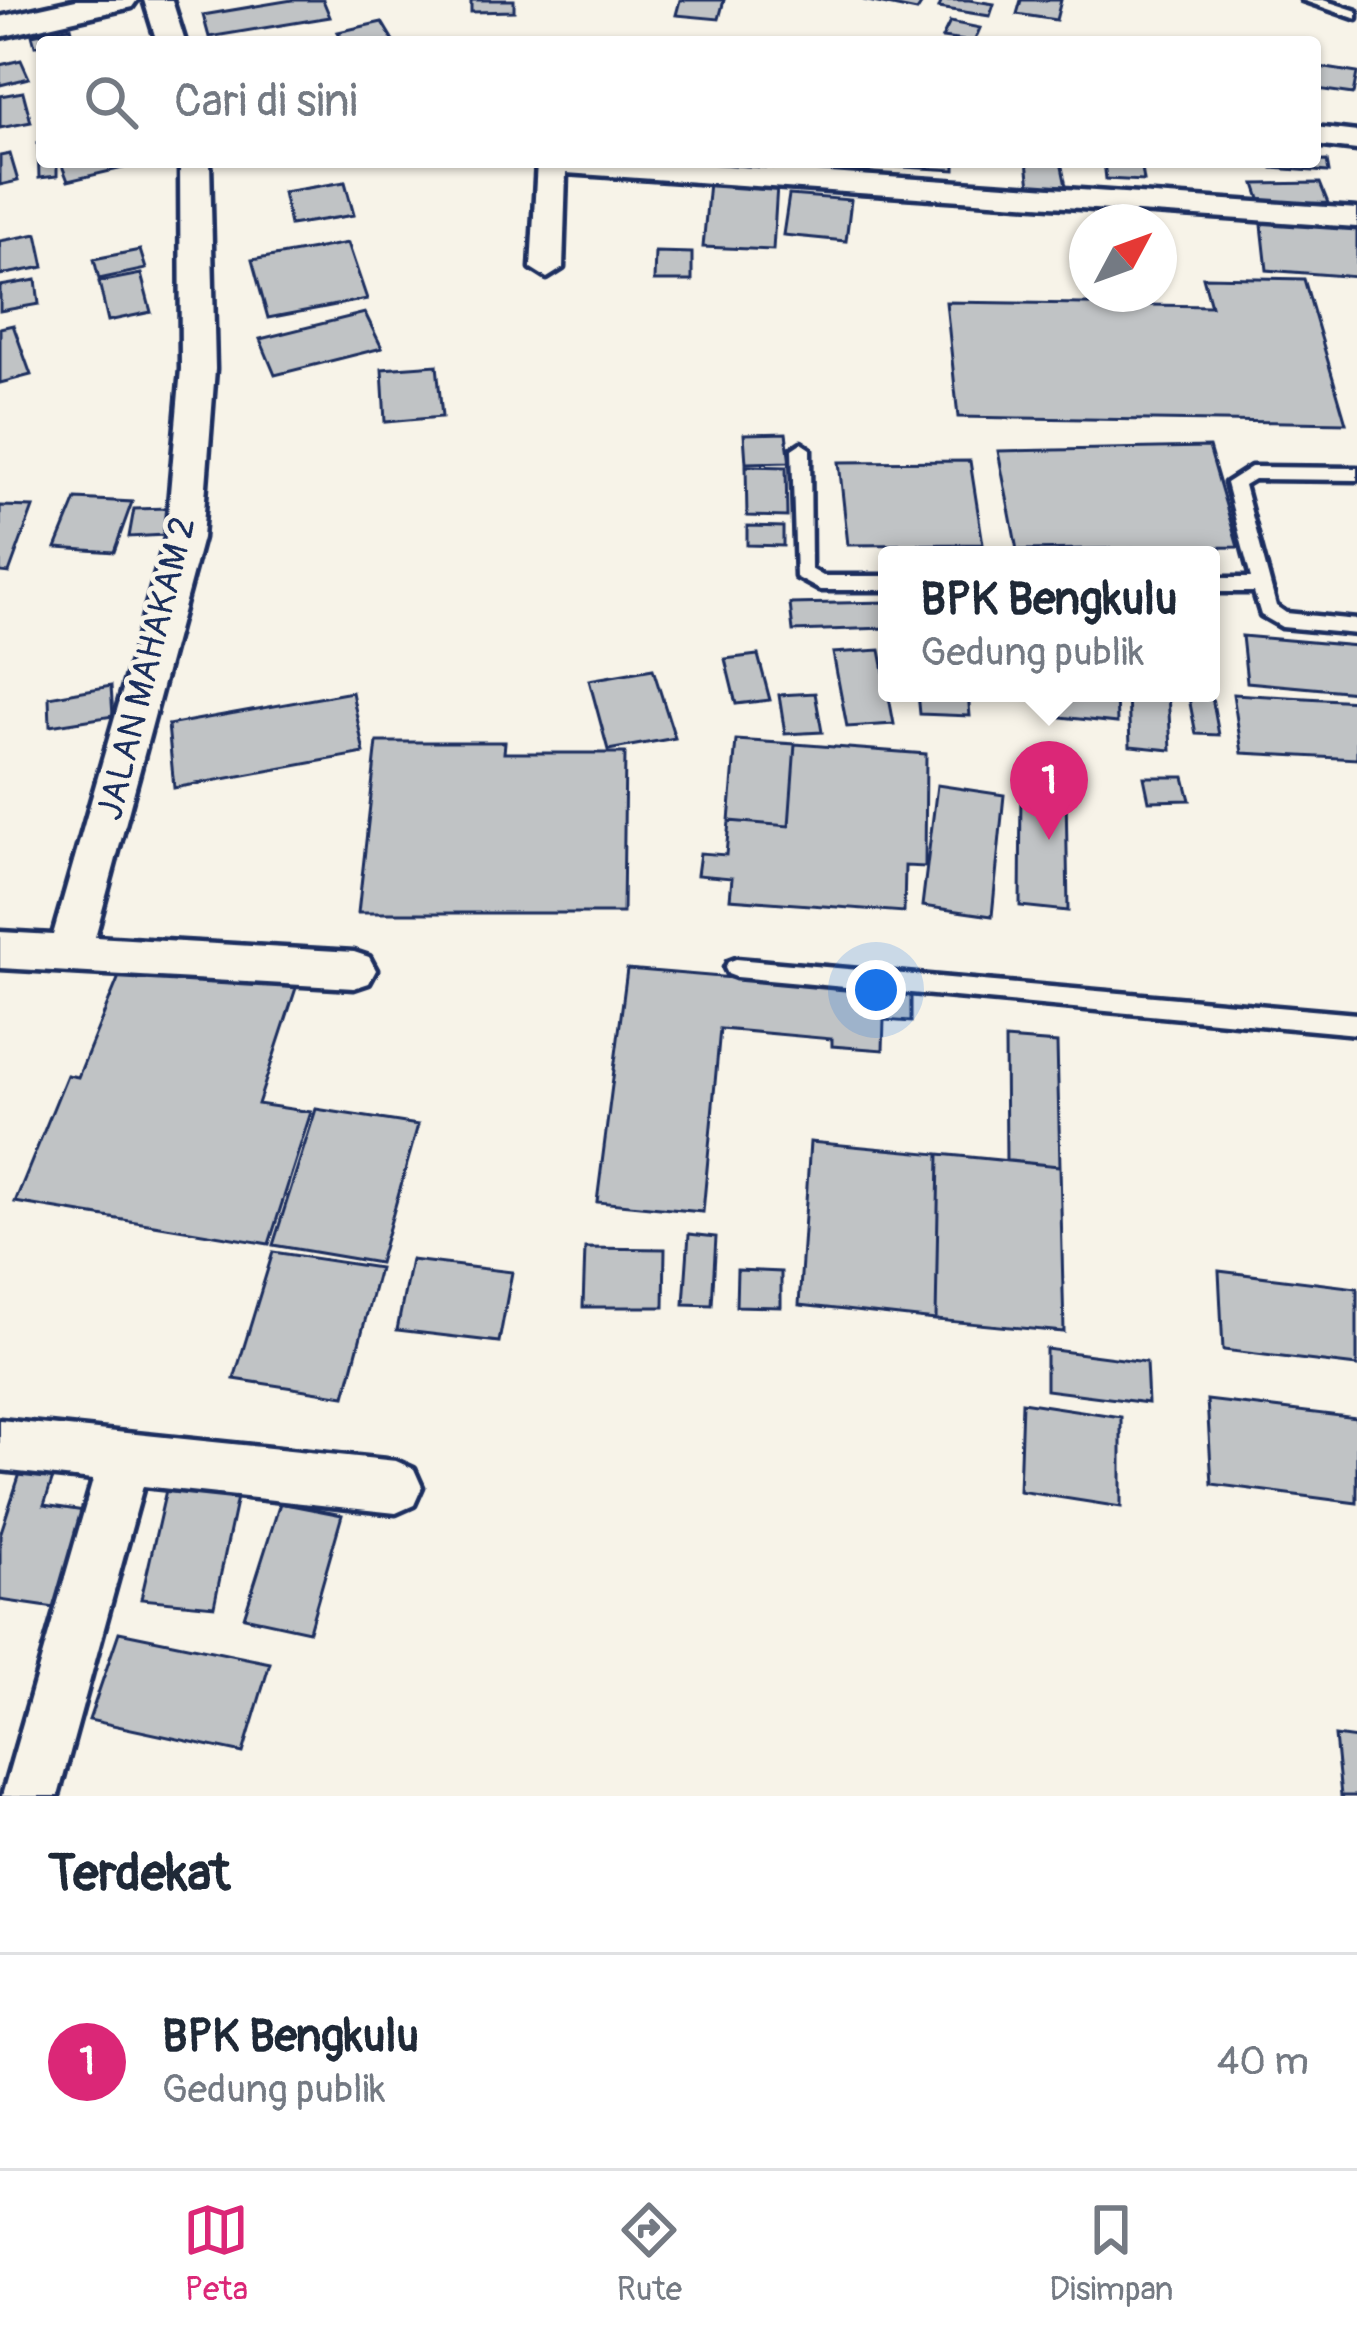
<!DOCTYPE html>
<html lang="id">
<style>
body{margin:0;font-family:Pangolin,sans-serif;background:#f6f6f7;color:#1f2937}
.compass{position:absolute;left:1069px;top:204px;width:108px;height:108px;border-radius:50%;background:#fff;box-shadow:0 3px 9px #0004;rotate:49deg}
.you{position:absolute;left:876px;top:990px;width:42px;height:42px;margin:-30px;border:9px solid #fff;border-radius:50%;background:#1a73e8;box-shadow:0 0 0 18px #1a73e833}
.badge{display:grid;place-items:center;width:78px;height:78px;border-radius:50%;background:#db2777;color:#fff;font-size:39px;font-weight:700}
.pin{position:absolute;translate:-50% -99px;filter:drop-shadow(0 3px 6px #0008)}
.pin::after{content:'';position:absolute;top:63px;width:42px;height:36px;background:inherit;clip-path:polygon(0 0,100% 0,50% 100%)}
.popup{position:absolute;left:878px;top:546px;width:342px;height:156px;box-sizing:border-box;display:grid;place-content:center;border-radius:12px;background:#fff;filter:drop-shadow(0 3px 9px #0005);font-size:39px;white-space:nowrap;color:#747a83}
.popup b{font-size:45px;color:#1f2937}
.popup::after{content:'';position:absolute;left:50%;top:100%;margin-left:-24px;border:24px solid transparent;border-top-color:#fff}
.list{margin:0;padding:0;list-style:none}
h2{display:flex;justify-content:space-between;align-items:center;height:156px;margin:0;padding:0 48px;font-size:51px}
h2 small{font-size:39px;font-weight:400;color:#747a83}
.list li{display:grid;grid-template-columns:78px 1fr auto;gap:36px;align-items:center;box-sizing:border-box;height:216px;padding:0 48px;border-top:3px solid #e0e1e3}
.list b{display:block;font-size:45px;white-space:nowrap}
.list p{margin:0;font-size:39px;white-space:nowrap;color:#747a83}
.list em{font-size:39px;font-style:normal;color:#747a83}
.icon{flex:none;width:66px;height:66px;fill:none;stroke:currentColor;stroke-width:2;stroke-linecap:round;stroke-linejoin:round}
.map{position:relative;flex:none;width:1357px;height:1796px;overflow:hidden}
.search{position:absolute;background:#fff;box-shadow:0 3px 9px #0004;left:36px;right:36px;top:36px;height:132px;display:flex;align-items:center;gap:30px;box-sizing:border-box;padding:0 42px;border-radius:12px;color:#747a83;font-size:45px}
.sheet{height:372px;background:#fff}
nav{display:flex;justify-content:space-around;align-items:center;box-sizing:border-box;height:168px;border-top:3px solid #e0e1e3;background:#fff;font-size:33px;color:#747a83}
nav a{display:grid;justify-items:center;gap:6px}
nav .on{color:#db2777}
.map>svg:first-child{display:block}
.building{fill:#c0c3c5;stroke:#1b2f5e;stroke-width:3}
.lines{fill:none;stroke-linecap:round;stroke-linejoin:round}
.service-casing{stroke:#1b2f5e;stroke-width:9}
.minor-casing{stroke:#1b2f5e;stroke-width:9}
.tertiary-casing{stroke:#1b2f5e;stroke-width:9}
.service{fill:#f7f3e8;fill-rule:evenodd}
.minor{fill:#f7f3e8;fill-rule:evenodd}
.tertiary{fill:#f7f3e8;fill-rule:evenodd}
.labels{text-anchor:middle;stroke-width:10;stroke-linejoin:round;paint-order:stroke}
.street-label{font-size:36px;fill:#1b2f5e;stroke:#f7f3e8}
</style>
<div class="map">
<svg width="1357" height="1796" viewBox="0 0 1357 1796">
<rect width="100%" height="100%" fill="#f7f3e8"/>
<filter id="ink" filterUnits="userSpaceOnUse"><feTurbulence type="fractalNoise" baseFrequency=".00833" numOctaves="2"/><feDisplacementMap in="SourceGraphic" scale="24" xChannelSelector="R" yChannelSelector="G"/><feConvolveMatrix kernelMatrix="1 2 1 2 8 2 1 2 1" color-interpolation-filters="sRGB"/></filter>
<g filter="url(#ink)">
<path class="building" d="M292,0H323L330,17L209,37L203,15Z
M471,0H514V11L471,12Z
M680,0H724L719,19L676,15Z
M863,0H924L917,11Z
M942,0H969L994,4L990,16L939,8Z
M1021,0H1061L1056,20L1017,14Z
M382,22L394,42H344L338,32Z
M950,22L980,28L974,42L942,38Z
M71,27L74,39L35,46L32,35Z
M21,60L29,78L0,85V65Z
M1320,67L1357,73L1353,94L1317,89Z
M23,92L31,122L0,128V96Z
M42,142V162H57V176L39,178L38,143Z
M10,154L18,181L0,185V156Z
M1327,161L1329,172L1273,168V162Z
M120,162L123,168L68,181L61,163Z
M869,162H955V170L869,165Z
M1027,162H1061L1066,186H1030Z
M1104,162H1141L1144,181L1106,179Z
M345,182L354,215L290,225L283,192Z
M709,182L777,185L773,250L703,247Z
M1320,183L1328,203L1262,205L1255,184Z
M789,195L851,200L846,241L783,235Z
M1261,216L1357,223V277L1267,270Z
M37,234L44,267L0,275V241Z
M348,243L367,299L268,318L252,260Z
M140,250L146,269L99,279L94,259Z
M655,252L692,253V281H654Z
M141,274L151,312L108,321L99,282Z
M1203,277L1304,279L1346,423L958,417L946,302L1211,306Z
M36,280L39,304L0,311V286Z
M365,313L382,348L275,375L260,339Z
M13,325L31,375L0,383V328Z
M437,365L442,417L385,422L382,369Z
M786,433L790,462L746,463L744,434Z
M1209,447L1238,547L1017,550L998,451Z
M970,461L983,544L848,545L839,462Z
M746,466L786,467L787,517L747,516Z
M76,499L132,502L114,552L56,548Z
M0,506L33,507L9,573L0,572Z
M169,508L165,535L129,537L134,509Z
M747,526L783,527V546L747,545Z
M887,602V628L793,631L790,604Z
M1242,636L1356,646L1357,692L1247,682Z
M880,650L894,724L847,727L833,653Z
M758,655L770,700L736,704L725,659Z
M653,669L675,738L608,750L589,680Z
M111,686L113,716L50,726L49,697Z
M352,692L364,753L174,788L168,725Z
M1211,692L1219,735L1196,734L1188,693Z
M815,693L822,732L785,734L779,695Z
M918,693H968L970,716L920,714Z
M1060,693H1116L1117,723L1060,717Z
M1128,693H1168L1171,750L1130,746Z
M1233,694L1357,701V759L1242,753Z
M736,740L795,744L789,826L729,821Z
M377,742H505L504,753H625L623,913H358Z
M795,744L926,754L925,867L905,866L904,912L730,899L732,878L697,875L700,853L726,855L729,821L789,826Z
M1144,777H1184L1190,800L1149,801Z
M937,785L1004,795L992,916L922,906Z
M1021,788L1066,792L1068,911L1020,906Z
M125,962L296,988L258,1104L311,1112L269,1244L15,1202L67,1075L78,1077Z
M627,969L911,993V1022L884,1020L883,1050L832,1046V1039L720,1029L703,1212L597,1202Z
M1005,1039L1057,1043L1060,1166L1006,1161Z
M316,1109L418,1125L379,1263L273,1245Z
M810,1142L939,1154L936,1320L799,1305Z
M939,1154L1060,1166L1064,1332L936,1320Z
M689,1234L716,1237L712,1305L684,1304Z
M585,1248L665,1249L664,1307H583Z
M273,1252L379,1268L345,1396L234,1379Z
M411,1260L512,1272L499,1342L397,1330Z
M737,1270L781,1272V1307L736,1306Z
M1219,1271L1357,1288V1366L1223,1350Z
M1046,1349L1146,1362L1148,1403L1046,1390Z
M1207,1400L1357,1418V1503L1212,1484Z
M1022,1402L1121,1417V1507L1019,1491Z
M25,1458L58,1462L44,1505L91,1512L62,1609L0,1600V1535Z
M169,1477L240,1483L214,1606L141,1599Z
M280,1503L342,1515L309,1631L244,1617Z
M119,1632L270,1663L243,1753L89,1720Z
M1335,1736L1357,1739V1796H1341Z"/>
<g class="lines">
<g class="service-casing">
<path id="service" d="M1302,0H1323L1357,11V19Z
M801,443L810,449L811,569L823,576H887V590H820L796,577L792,449Z
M1251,467L1357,468V480L1254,479L1244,485L1276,606L1286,613L1357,620V634L1282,627L1261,615L1254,592H1211V578H1251L1226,483Z
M736,959L1357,1014V1034L736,977L728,974L725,968L728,962Z"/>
</g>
<g class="minor-casing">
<path id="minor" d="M144,0H172L185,42H157Z
M1315,127L1357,132V150L1315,145Z
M180,162H210L215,369L202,538L95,937L354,952L369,957L376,970L369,983L354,988L0,968V932L53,935L166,538L181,369Z
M537,162H669L1357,209V227L566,173L563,268L547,278L531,268Z
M0,1420L396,1461L414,1469L422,1487L414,1505L396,1513L143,1486L58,1796H2L93,1480L0,1470Z"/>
</g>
<g class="tertiary-casing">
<path id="tertiary" d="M76,0H137L132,7L0,37V17Z"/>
</g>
<use href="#service" class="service"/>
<use href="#minor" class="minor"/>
<use href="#tertiary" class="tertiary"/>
</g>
</g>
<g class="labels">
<g class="street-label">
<text transform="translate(145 668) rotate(-76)" y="13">JALAN MAHAKAM 2</text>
</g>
</g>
</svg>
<svg class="compass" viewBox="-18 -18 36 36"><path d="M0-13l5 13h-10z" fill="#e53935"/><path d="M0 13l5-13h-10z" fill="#747a83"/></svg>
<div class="you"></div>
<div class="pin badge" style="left:1049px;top:840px">1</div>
<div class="popup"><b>BPK Bengkulu</b>Gedung publik</div>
<div class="search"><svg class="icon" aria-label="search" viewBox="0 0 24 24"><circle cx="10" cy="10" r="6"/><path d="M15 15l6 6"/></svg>Cari di sini</div>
</div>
<section class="sheet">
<h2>Terdekat<small></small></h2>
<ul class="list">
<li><span class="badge">1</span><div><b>BPK Bengkulu</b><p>Gedung publik</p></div><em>40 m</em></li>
</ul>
</section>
<nav>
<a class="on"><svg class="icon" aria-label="map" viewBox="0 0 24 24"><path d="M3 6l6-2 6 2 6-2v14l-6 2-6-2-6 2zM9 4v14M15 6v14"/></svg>Peta</a>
<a><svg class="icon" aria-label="directions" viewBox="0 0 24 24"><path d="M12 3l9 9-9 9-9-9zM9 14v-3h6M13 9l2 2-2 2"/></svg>Rute</a>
<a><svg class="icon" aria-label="saved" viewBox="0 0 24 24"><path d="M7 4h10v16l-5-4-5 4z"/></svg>Disimpan</a>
</nav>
